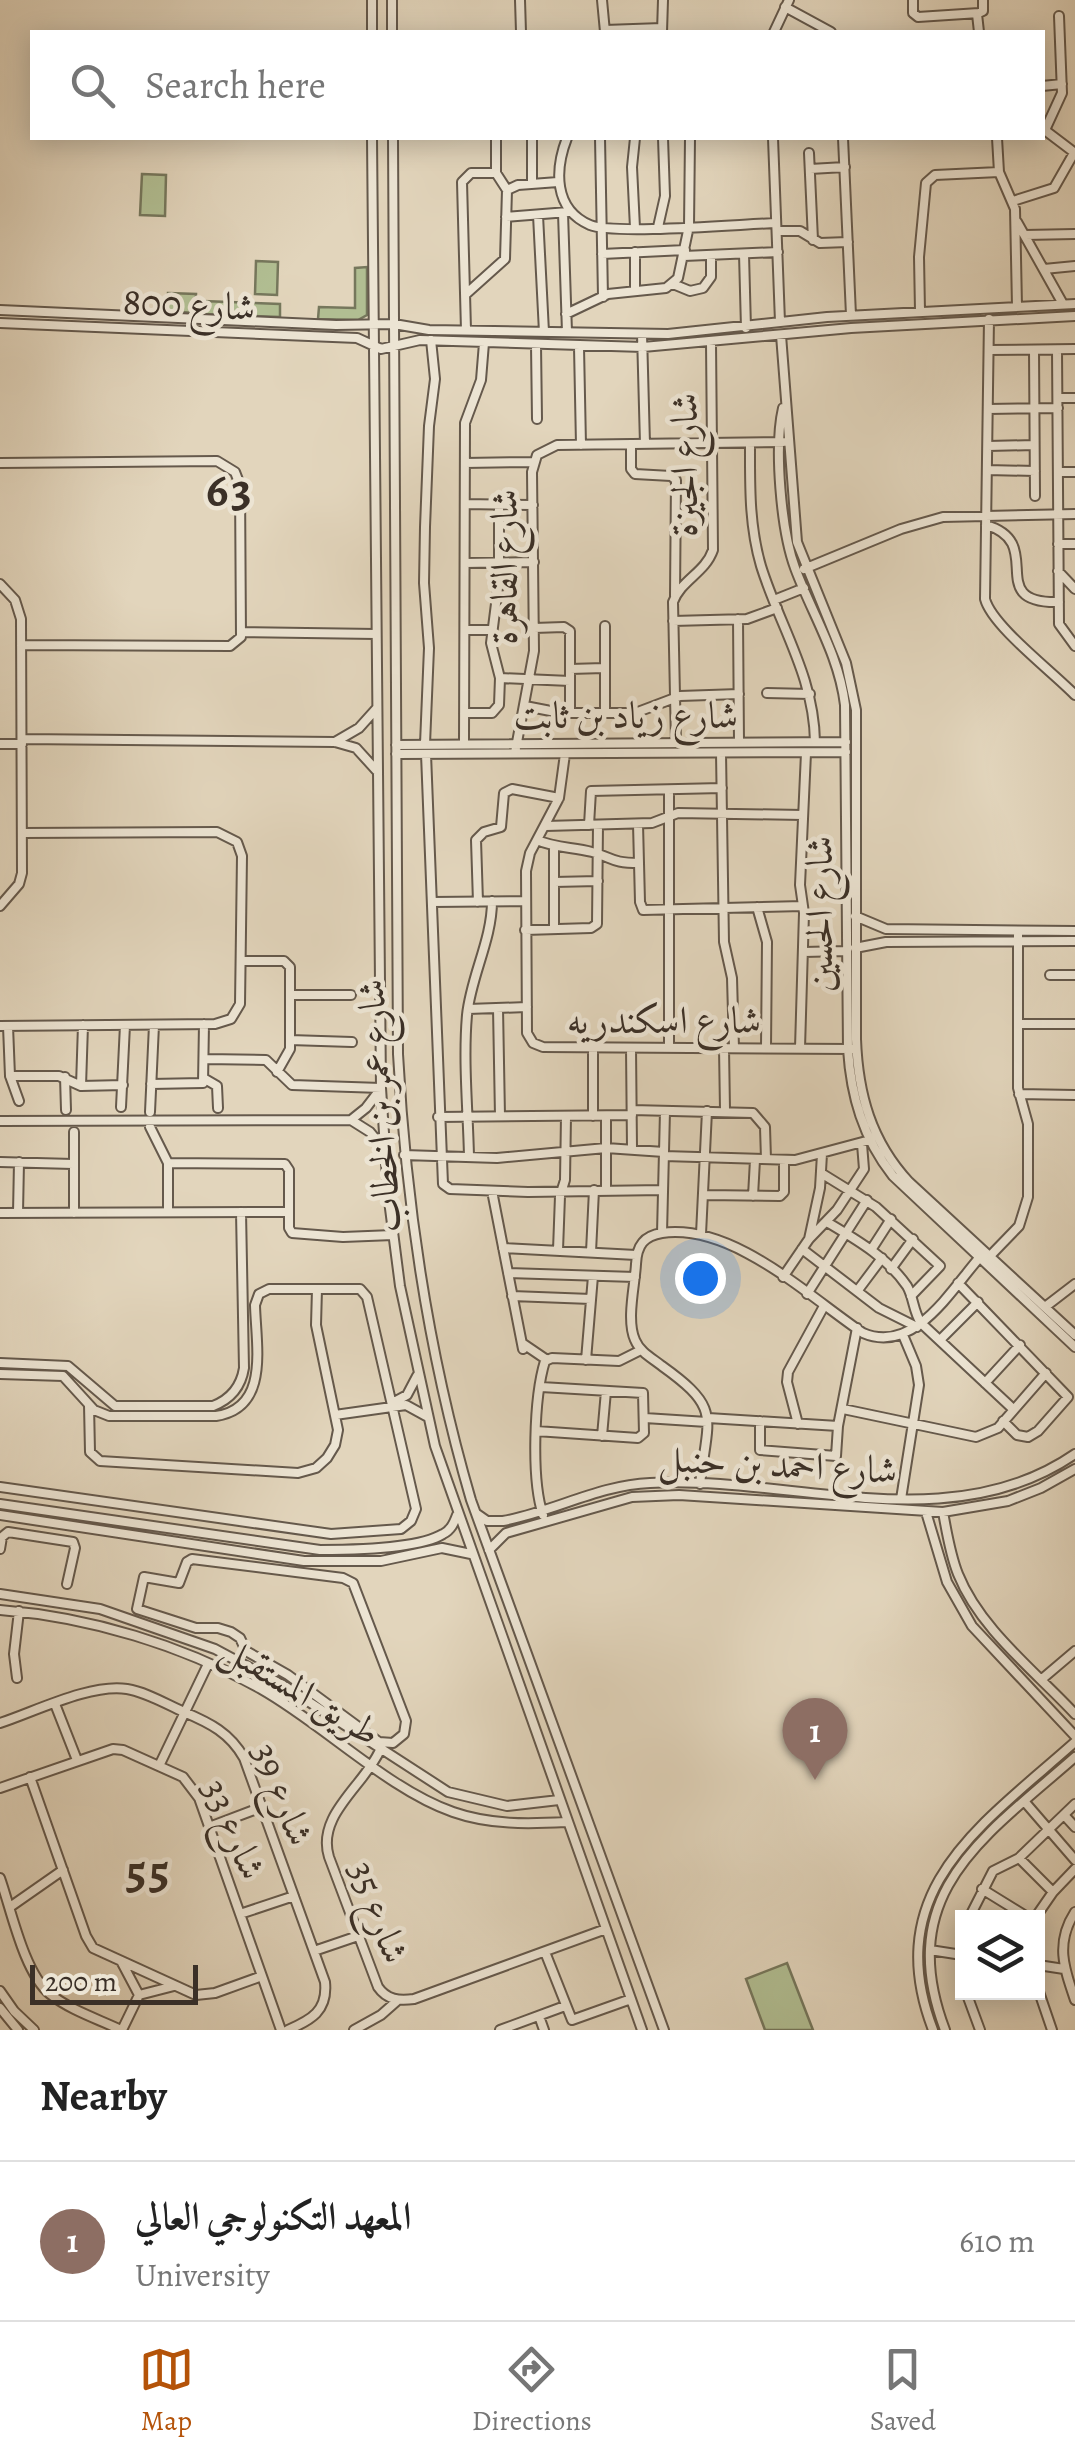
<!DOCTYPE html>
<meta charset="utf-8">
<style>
body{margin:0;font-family:Alegreya,Amiri,serif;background:#f2f2f2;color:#222}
.controls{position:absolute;right:30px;bottom:30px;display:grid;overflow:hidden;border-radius:0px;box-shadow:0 5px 25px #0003}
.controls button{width:90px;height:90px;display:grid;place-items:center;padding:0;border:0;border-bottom:2px solid #e0e0e0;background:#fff;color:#222;font:50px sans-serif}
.scale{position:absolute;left:30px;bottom:25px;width:168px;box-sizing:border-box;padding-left:10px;border:5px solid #3b3027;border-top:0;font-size:28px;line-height:35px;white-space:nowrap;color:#3b3027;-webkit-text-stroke:8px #ece4d3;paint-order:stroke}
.you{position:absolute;left:700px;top:1278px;width:35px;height:35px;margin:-25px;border:8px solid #fff;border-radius:50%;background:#1a73e8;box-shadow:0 0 0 15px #1a73e833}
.badge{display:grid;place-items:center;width:65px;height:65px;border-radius:50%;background:#b45309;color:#fff;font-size:32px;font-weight:700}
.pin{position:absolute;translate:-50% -82px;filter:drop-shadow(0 2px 5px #0008)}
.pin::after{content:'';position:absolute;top:52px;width:35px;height:30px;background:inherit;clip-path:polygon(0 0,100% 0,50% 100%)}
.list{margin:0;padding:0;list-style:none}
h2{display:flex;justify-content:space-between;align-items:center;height:130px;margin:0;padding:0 40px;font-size:42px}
h2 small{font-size:32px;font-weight:400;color:#767676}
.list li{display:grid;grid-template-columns:65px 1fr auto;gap:30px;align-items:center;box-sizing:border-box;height:160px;padding:0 40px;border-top:2px solid #e0e0e0}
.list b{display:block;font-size:38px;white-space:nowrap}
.list p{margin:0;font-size:32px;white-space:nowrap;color:#767676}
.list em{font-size:32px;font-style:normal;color:#767676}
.icon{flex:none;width:55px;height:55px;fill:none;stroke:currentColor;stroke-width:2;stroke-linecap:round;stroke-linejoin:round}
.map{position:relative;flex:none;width:1075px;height:2030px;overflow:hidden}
.search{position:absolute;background:#fff;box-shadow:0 5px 25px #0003;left:30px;right:30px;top:30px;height:110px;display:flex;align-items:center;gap:25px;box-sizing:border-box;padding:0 35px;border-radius:0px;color:#767676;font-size:38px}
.sheet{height:290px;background:#fff}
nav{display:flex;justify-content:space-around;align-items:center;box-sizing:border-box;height:140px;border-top:2px solid #e0e0e0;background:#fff;font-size:28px;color:#767676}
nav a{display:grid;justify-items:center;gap:5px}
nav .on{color:#b45309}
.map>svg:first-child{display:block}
.green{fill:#b1be92;stroke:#76775c;stroke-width:2.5}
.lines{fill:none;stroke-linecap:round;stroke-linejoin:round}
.minor-casing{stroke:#65594c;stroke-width:12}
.minor{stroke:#ece4d3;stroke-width:8}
.labels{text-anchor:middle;stroke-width:9;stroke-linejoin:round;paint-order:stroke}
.street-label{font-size:38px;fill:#3b3027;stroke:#ece4d3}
.district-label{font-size:48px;font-weight:bold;letter-spacing:2.5px;fill:#3b3027;stroke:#ece4d3}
</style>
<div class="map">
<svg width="1075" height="2030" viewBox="0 0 1075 2030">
<rect width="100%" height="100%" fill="#e2d5bc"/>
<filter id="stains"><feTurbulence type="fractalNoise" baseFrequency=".002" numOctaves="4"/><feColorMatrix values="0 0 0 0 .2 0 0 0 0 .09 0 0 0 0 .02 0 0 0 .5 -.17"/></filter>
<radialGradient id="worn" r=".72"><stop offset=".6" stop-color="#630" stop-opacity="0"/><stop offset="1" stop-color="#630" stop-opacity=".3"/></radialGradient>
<path class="green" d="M142,174L166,175L165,216L140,215Z
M256,261L278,262L277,295L255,294Z
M367,267V315L358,320L318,319L319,307L355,308V268Z
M168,293L196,294L195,313L167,311Z
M203,301L280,304V317L202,314Z
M787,1963L813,2030H765L746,1979Z"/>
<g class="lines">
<g class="minor-casing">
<path id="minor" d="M372,0V32
M392,0V32
M520,0L521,32
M602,0L605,32
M913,0V13L918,17L979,13L983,11V0
M785,7L831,32
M977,14L979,32
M605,30L662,28
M662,32L663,0
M774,32L789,0
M1042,86L1062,84
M1042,128L1075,153
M1045,130L1062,93L1059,16
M372,138L381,1088L388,1193L400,1286L435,1446L642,2030
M393,138L398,1054C406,1206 428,1353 471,1500L664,2030
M496,138V173L507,190
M532,138V184
M567,138C555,169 553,209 590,225C614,235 742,224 776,223
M600,138L603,297
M773,138L780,322
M843,138L851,315
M997,138L999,172L1015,209L1017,306
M809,153L813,240
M810,169L845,167
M1013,201L1054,188L1074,153
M563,213L567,332
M538,215L544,332
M506,217L568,212
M1017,222L1063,304
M658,227L665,196L663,138
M635,228L632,167L635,138
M777,231H800L820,243L848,242
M1025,235L1075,234
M635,252V291
M602,254L685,250
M744,254L746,328
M684,256L778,252
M1044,269L1075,266
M673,284L690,291L703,288L711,277V255
M466,294L505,259L507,190L518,185L558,182
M0,310L336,325L394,324L429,330L668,334L827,317L1075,304
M920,311L919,257L926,183L935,175L999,172
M566,314L608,294L666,288L678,278L689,226L690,138
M989,319L985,599C992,626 1053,672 1075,695
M0,323L357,338L381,349L420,340L643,347L851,328L1075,316
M466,330L462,182L471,173H496
M642,334L645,444
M781,335L797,542L846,663L856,710V1039C858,1094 871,1141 909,1182L1075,1335
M536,345L537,419
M579,347L581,445
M989,350L1075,349
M1034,350L1035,496
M1057,350L1059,624L1075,646
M1058,398H1075
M783,408C774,447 781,530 795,568C812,614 839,655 845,705L848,1049C851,1096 863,1138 893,1176L1075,1347
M988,409L1058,408
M750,443C750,485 749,525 761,566C780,627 814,676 815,742
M631,444V469L635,474L671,476L676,480L675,596
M988,446L1034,445
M0,463L217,461L235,472L240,485L241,637L230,646L21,645
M465,463L533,462
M987,470L1035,471
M1058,472H1075
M465,504L533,505
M986,525C1048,543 982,604 1059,602
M1058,544H1075
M465,563L534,562
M804,569L901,529L943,517L1075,514
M1058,571L1075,589
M0,584L15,600L21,619L22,873L19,884L0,906
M774,600L804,588
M738,619L739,742
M673,621L747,619L777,608
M605,626V713
M534,628L564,627L570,631V713
M465,630H491
M241,632L376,634
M570,669L604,668
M500,678L570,681
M767,693L810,694
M525,706L561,713H635L680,696L739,694
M464,713H492L499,705L500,678L491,643L499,580V505
M22,739L335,742L356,748L376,770
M335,742L359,728L377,708
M464,743L465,423L481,380L484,343
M676,743L673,602C681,580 705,573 713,550L711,343
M0,744H22
M425,744L429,648L424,583L425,527L429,426L435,379L431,340
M396,745L846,742
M515,753L534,651L532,472L537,455L557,445L783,442
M721,753L724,942L732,978L734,1048
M396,754L846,752
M426,754L443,1184L450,1189L528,1192L663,1190
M565,754L559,798L530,853L526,871L527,1033L533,1043L543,1047L852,1049
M638,824L640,902L643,910L803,906
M589,825L591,791L722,788
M546,826L652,823L678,813L803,815
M537,840C555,848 573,847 592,852C614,858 611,863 639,863
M554,882L598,881
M432,902L524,901
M478,902L476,840L484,832L501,827L504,793L512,789L559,798
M757,907L767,942L766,1048
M855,916L886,929L1075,931
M554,929V847
M525,930L591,928L597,924L598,825
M855,948L886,942L1075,941
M804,952L845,951
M241,961H284L290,967V1049L277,1072
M1050,975H1075
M290,995H351
M498,1008L500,1116
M468,1009L527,1007
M1018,1024H1075
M0,1026L215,1024L231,1019L240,1004L242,856L237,842L217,832L22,833
M8,1026L10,1076L19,1101
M290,1040L352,1042
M631,1048L632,1148
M669,1048V790
M724,1048L725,1110
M800,1048L804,913L800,885L806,753
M205,1059L266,1060L292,1085L381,1088
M10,1076H59L81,1086L123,1085
M65,1077L66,1110
M205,1079L217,1086L218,1108
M151,1084L203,1083L204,1024
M81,1086L83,1025
M1019,1094L1075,1095
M121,1107L125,1025
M632,1110L753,1113L765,1127L766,1159
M150,1112L154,1025
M593,1116V1048
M438,1117L632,1115
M351,1120L366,1108L379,1091
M0,1121L351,1120L370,1132L384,1149
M150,1127L168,1163V1212
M404,1155L497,1158L606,1148L664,1152
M469,1156C468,1110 463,1061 467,1015C471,976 492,940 492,901
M664,1156L795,1160L870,1140
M0,1162L73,1164
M168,1163L285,1164L289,1170V1228L292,1233L343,1237L393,1235
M821,1173L876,1207L940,1266L911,1296
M606,1190V1116
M492,1191L523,1349
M705,1195L780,1196L784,1192V1161
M753,1196L755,1160
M0,1213L289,1212
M18,1213L19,1162
M74,1213V1132
M827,1222C857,1240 887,1257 907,1286C914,1298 913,1311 921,1323L1012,1408
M662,1233L665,1111
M701,1234L707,1111
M809,1239L820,1188L822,1154
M503,1248L636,1255
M802,1249L879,1308L917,1327
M558,1250L560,1196L565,1180L566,1116
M871,1250L891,1219
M591,1252L594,1190
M990,1256L1019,1226L1028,1197V1124L1018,1088V931
M891,1269L913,1239
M508,1273L635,1277
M783,1277L809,1239L837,1210L864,1169L862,1144
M958,1283L1068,1397L1038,1431L1028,1437L1017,1435L1003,1421
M858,1290L882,1258
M807,1294L867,1200
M512,1296L591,1299
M1045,1307L1075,1284
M940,1340L978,1302
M522,1343L547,1360
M586,1360L593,1276
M0,1363L68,1366L115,1406H213C231,1399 241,1387 244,1368L241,1212
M0,1374L63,1376L94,1410L109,1416H216C270,1408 256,1346 255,1305L259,1294L269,1289H360L367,1297L416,1509L411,1521L401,1529L331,1534L0,1487
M985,1383L1020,1345
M394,1402L407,1395L417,1376
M89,1405L90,1452L100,1461L298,1473L316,1468L327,1458L335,1445L338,1430L316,1325L317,1289
M843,1409L976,1437L998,1428L1046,1373
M335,1415L406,1405L426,1416
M645,1418L707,1422
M708,1418L838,1426
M760,1421V1450L836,1456L838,1426L857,1328
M798,1424L787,1382L788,1372L824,1306
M536,1431L638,1438L644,1433L643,1393L541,1387
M602,1436L606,1391
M700,1484C708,1416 722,1409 662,1366C652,1358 640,1352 635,1340C626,1320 635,1285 636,1264C637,1245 644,1236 662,1233C732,1223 807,1295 863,1333C914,1355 951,1290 980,1257
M901,1499L919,1385L916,1366L903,1335
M0,1504L320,1550C350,1550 418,1549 443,1534C451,1530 454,1523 457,1515
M926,1512L947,1582L972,1626L1075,1736
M943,1512C947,1533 950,1554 958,1574C980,1629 1035,1671 1075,1714
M477,1514L487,1521H503C553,1512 599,1485 650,1483C791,1475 949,1541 1075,1454
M0,1515L304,1561H381L442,1548L471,1554
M543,1515C531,1479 534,1397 545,1361L552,1358L619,1361L641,1350
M0,1549L2,1537L8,1532L73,1542L75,1548L67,1584
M489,1550L506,1533L632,1497L679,1495L943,1512L1008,1501L1041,1488L1075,1469
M192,1559L343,1578L353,1583L406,1721L404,1734L393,1743L379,1742L288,1675L246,1651L240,1638L231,1632L218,1628H196L137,1609L144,1577L179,1583L187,1562Z
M0,1594L100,1609L215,1649L286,1687L448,1792L507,1806L559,1800
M0,1610C90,1617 182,1645 261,1689C323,1724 389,1790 453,1812C490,1825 528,1824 566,1822
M17,1678L14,1654L19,1611
M1042,1679L1075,1651
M55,1704L77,1760
M0,1723C34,1712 91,1683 127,1689C146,1692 166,1704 184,1712C210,1723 230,1733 244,1758L325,1982C328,2011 311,2020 288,2030
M380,1750C364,1786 316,1815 329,1857L378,1987C387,2000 399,2001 414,1999L606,1929
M159,1766L208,1664
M30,1777L86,1936L93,1948L196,1995L215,1993L262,1976
M0,1788L113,1749L123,1750L183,1777L199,1798L281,2030
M1024,1801L1075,1860
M1064,1815L1075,1827
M209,1827L262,1807
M1019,1858L1053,1892
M0,1878C11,1909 24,1973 50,1994C70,2010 98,2019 121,2030
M982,1889L1029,1918
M10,1907L63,1870
M1075,1912C1055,1943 1064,1968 1075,2000
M240,1914L294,1896
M969,1918L993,1871L1019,1858L1075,1804
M1035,1918L1053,1892L1075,1869
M930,1950L962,1955
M314,1951L358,1936
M545,1952L572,2020L631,1999
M121,1961L139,1995L174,1986
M1038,1965L1064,1969
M1038,1989L1052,2030
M0,1991L14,2011L34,2030
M966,1992L980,2030
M0,2008L18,2030
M539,2016L544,2030
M122,2030L139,1995
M354,2030L381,2015L398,2000
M500,2030L565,2006
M933,2030C879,1889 983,1824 1075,1742
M945,2030C893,1893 984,1837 1075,1757"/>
</g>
<use href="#minor" class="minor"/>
</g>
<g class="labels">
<g class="street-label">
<text transform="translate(189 304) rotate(3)" y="13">شارع 800</text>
<text transform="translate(684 465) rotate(-90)" y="13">شارع الجيزة</text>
<text transform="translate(504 567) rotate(-90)" y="13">شارع القاهرة</text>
<text x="626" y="728">شارع زياد بن ثابت</text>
<text transform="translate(819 914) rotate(-90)" y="13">شارع الحسين</text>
<text x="664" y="1033">شارع اسكندريه</text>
<text transform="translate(379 1106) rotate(-94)" y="13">شارع عمر بن الخطاب</text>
<text transform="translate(778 1464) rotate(3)" y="13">شارع احمد بن حنبل</text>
<text transform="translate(301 1690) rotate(31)" y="13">طريق المستقبل</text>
<text transform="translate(283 1794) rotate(68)" y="13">شارع 39</text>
<text transform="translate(234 1829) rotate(66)" y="13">شارع 33</text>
<text transform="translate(379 1912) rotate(69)" y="13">شارع 35</text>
</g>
<g class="district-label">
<text x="230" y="506">63</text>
<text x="149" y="1888">55</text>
</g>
</g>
<rect width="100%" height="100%" filter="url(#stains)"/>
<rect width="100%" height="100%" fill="url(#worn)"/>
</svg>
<div class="controls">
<button><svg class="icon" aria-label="layers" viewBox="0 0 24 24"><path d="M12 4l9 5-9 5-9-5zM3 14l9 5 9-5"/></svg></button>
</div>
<div class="scale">200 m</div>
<div class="you"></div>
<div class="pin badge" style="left:815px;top:1780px;background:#8d6e63">1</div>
<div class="search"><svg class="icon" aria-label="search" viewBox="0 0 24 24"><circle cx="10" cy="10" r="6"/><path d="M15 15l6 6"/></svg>Search here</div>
</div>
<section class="sheet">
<h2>Nearby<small></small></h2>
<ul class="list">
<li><span class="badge" style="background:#8d6e63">1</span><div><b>المعهد التكنولوجي العالي</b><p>University</p></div><em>610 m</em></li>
</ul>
</section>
<nav>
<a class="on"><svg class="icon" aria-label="map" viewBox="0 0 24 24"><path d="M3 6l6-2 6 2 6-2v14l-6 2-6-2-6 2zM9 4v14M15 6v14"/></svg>Map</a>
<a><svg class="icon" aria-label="directions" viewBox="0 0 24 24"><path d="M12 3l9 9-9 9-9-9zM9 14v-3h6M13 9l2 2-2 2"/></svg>Directions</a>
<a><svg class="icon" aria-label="saved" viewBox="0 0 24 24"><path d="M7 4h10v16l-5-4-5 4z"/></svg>Saved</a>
</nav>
